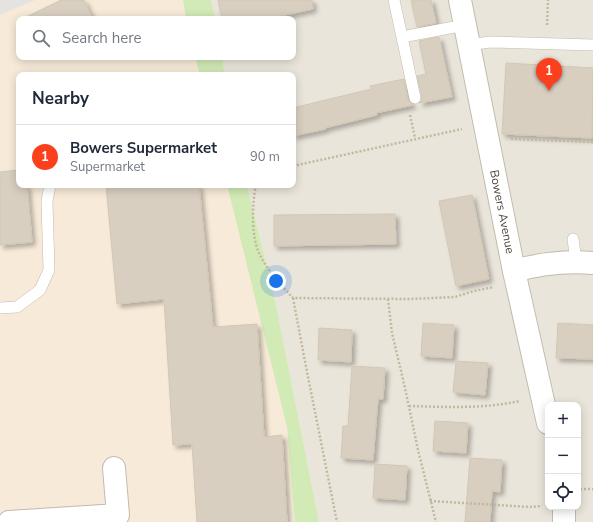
<!DOCTYPE html>
<meta charset="utf-8">
<style>
body{margin:0;font-family:"Nunito Sans",sans-serif;background:#f6f6f7;color:#1f2937}
.controls{position:absolute;right:12px;bottom:12px;display:grid;overflow:hidden;border-radius:8px;box-shadow:0 2px 10px #0003}
.controls button{width:36px;height:36px;display:grid;place-items:center;padding:0;border:0;border-bottom:1px solid #e0e1e3;background:#fff;color:#1f2937;font:20px sans-serif}
.you{position:absolute;left:276px;top:281px;width:14px;height:14px;margin:-10px;border:3px solid #fff;border-radius:50%;background:#1a73e8;box-shadow:0 0 0 6px #1a73e833}
.badge{display:grid;place-items:center;width:26px;height:26px;border-radius:50%;background:#fc3f1d;color:#fff;font-size:13px;font-weight:700}
.pin{position:absolute;translate:-50% -33px;filter:drop-shadow(0 1px 2px #0008)}
.pin::after{content:'';position:absolute;top:21px;width:14px;height:12px;background:inherit;clip-path:polygon(0 0,100% 0,50% 100%)}
.list{margin:0;padding:0;list-style:none}
h2{display:flex;justify-content:space-between;align-items:center;height:52px;margin:0;padding:0 16px;font-size:17px}
h2 small{font-size:13px;font-weight:400;color:#747a83}
.list li{display:grid;grid-template-columns:26px 1fr auto;gap:12px;align-items:center;box-sizing:border-box;height:64px;padding:0 16px;border-top:1px solid #e0e1e3}
.list b{display:block;font-size:15px;white-space:nowrap}
.list p{margin:0;font-size:13px;white-space:nowrap;color:#747a83}
.list em{font-size:13px;font-style:normal;color:#747a83}
.icon{flex:none;width:22px;height:22px;fill:none;stroke:currentColor;stroke-width:2;stroke-linecap:round;stroke-linejoin:round}
.map{position:relative;flex:none;width:593px;height:522px;overflow:hidden}
.search{position:absolute;background:#fff;box-shadow:0 2px 10px #0003;left:16px;top:16px;width:280px;height:44px;display:flex;align-items:center;gap:10px;box-sizing:border-box;padding:0 14px;border-radius:8px;color:#747a83;font-size:15px}
.panel{position:absolute;background:#fff;box-shadow:0 2px 10px #0003;left:16px;top:72px;width:280px;height:116px;border-radius:8px}
.map>svg:first-child{display:block}
.residential{fill:#eae5da;fill-rule:evenodd}
.commercial{fill:#f7ead8}
.green{fill:#d2eab5}
.parking{fill:#e5e3e0}
.building{fill:#d8cfc1;stroke:#d3c7b4;filter:url(#shadow)}
.lines{fill:none;stroke-linecap:round;stroke-linejoin:round}
.service-casing{stroke:#c2bbae;stroke-width:12}
.minor-casing{stroke:#c2bbae;stroke-width:24}
.path{stroke:#c4b79f;stroke-width:2.5;stroke-dasharray:2 2;stroke-linecap:butt}
.service{stroke:#fff;stroke-width:11}
.minor{stroke:#fff;stroke-width:22}
.labels{text-anchor:middle;stroke-width:3;stroke-linejoin:round;paint-order:stroke}
.street-label{font-size:12px;fill:#4b4439;stroke:#fff}
</style>
<div class="map">
<svg width="593" height="522" viewBox="0 0 593 522">
<defs>
<filter id="shadow"><feDropShadow dx="3.5" dy="3.5" stdDeviation="2" flood-color="#0004"/></filter>
</defs>
<rect width="100%" height="100%" fill="#f6f3ec"/>
<path class="residential" d="M211,0H593V522H319L275,300L247,185H293V75H225L222,57H293V19H215ZM548,405H578V507H548Z"/>
<path class="commercial" d="M0,0H183L186,19H19V57H195L200,75H19V185H227L287,427L295,522H0Z"/>
<path class="green" d="M183,0H211L215,19H186Z
M195,57H222L225,75H200Z
M227,185H247L275,300L319,522H295L287,427Z"/>
<path class="parking" d="M0,0H35L0,15Z"/>
<path class="building" d="M61,0H84L93,19H22Z
M218,0H312L313,9L266,19H222Z
M411,0H431L436,23L417,27Z
M439,37L452,97L419,103L422,97L417,76L426,74L419,41Z
M506,63L593,68L592,138L502,134Z
M404,79L408,100L413,105L376,113L377,115L325,128L326,129L293,136V108L371,89L370,86Z
M19,170V185H27L32,242L0,245V172Z
M106,185H199L213,327L257,324L264,437L282,435L287,522H197L192,444L173,445L164,299L117,304Z
M472,195L489,279L456,286L439,201Z
M395,214L396,244L274,246V215Z
M423,323L454,325L452,358L421,356Z
M558,323L593,325V359L556,358Z
M319,328L352,330L351,362L318,360Z
M456,361L488,363L485,395L453,392Z
M352,366L385,368L383,399H378L373,460L341,458L343,426H348Z
M435,421L468,423L466,453L433,451Z
M470,458L502,460L500,492L492,491L490,522H465Z
M375,464L407,466L405,500L373,498Z"/>
<g class="lines">
<g class="service-casing">
<path id="service" d="M394,0L402,37L465,25
M402,37L415,98
M468,45L490,42L593,45
M573,239L576,261
M0,308L17,307L40,290L49,270L47,201L50,185"/>
</g>
<g class="minor-casing">
<g id="minor">
<path id="s1" d="M460,0L514,271L548,423"/>
<path d="M514,271C539,264 567,261 593,263"/>
<path d="M564,507V522"/>
<path d="M9,522L118,515L114,468"/>
</g>
</g>
<path class="path" d="M547,25L548,0
M410,115L415,138
M511,139L593,142
M293,166L462,129
M256,185C252,203 251,236 259,253C267,270 281,285 293,298L410,299L455,297L474,291L494,287
M293,298L307,372L337,522
M388,299L392,333L405,388L418,450L436,522
M409,406C447,407 483,409 520,401
M580,489H593
M430,501L530,507L542,506"/>
<use href="#service" class="service"/>
<use href="#minor" class="minor"/>
</g>
<g class="labels">
<g class="street-label">
<text dy="4" stroke="none"><textPath href="#s1" startOffset="216">Bowers Avenue</textPath></text>
</g>
</g>
</svg>
<div class="controls">
<button>+</button>
<button>−</button>
<button><svg class="icon" aria-label="locate" viewBox="0 0 24 24"><circle cx="12" cy="12" r="6"/><path d="M12 2v4M12 18v4M2 12h4M18 12h4"/></svg></button>
</div>
<div class="you"></div>
<div class="pin badge" style="left:549px;top:91px">1</div>
<div class="search"><svg class="icon" aria-label="search" viewBox="0 0 24 24"><circle cx="10" cy="10" r="6"/><path d="M15 15l6 6"/></svg>Search here</div>
<section class="panel">
<h2>Nearby<small></small></h2>
<ul class="list">
<li><span class="badge">1</span><div><b>Bowers Supermarket</b><p>Supermarket</p></div><em>90 m</em></li>
</ul>
</section>
</div>
